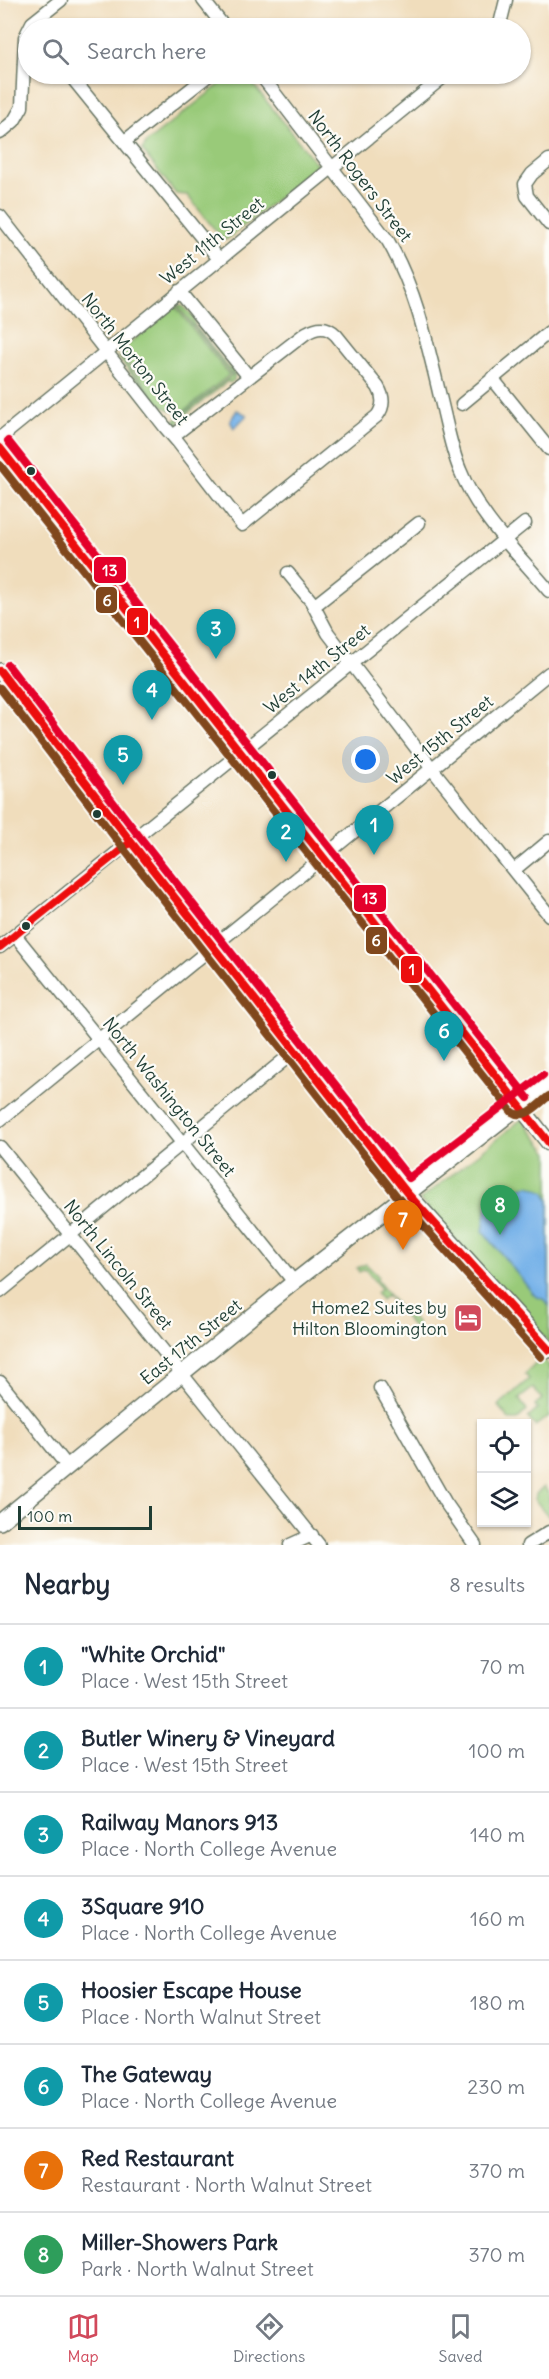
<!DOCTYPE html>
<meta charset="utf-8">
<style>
body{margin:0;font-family:Delius,sans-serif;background:#f2f2f3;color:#1f2937}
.controls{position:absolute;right:18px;bottom:18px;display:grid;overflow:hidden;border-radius:0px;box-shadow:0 2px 4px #0004}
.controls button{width:54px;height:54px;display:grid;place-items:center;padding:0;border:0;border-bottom:2px solid #e0e1e3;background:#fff;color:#1f2937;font:30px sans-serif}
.scale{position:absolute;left:18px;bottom:15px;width:134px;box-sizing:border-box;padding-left:6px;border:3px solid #1f3d34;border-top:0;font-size:16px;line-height:21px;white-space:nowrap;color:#1f3d34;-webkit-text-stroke:4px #fdfcf7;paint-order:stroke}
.you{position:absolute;left:366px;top:760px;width:21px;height:21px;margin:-15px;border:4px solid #fff;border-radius:50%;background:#1a73e8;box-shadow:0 0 0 9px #1a73e833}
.badge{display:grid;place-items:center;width:39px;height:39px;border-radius:50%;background:#d1495b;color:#fff;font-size:20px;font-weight:700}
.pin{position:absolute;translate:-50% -50px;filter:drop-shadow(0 2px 3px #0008)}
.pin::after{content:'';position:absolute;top:32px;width:21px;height:18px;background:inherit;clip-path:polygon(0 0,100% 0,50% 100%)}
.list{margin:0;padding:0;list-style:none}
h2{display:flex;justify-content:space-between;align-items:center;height:78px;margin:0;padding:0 24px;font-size:26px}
h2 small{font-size:20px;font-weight:400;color:#747a83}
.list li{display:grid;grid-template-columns:39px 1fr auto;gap:18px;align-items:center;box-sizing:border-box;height:84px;padding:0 24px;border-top:2px solid #e0e1e3}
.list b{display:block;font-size:22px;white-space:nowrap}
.list p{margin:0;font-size:20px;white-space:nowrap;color:#747a83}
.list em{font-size:20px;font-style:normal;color:#747a83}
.icon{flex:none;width:33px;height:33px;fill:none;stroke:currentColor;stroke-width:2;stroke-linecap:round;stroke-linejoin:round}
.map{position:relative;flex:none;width:549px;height:1545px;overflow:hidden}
.search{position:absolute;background:#fff;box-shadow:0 2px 4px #0004;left:18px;right:18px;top:18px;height:66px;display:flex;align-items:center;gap:15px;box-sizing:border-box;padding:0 21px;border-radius:33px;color:#747a83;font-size:22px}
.sheet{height:750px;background:#fff}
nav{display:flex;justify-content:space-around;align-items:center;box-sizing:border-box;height:84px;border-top:2px solid #e0e1e3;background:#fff;font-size:16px;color:#747a83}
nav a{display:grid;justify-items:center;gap:3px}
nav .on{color:#d1495b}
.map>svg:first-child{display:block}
.green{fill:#99ca79;stroke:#5c8456;stroke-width:1.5}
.water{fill:#78b3e9;stroke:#4c788e;stroke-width:1.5}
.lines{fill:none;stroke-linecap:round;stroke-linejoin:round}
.minor-casing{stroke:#687564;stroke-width:15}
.major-casing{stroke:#687564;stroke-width:18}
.minor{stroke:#fff;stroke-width:12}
.major{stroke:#fff;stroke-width:15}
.bus-1-casing{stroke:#fdfcf7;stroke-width:12}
.bus-2-casing{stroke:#fdfcf7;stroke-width:12}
.bus-3-casing{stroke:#fdfcf7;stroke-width:12}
.bus-1{stroke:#ec0e0e;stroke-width:8}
.bus-2{stroke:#80471c;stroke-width:8}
.bus-3{stroke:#e4002b;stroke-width:8}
.bus-dot{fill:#1f3d34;stroke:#fdfcf7;stroke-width:2}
.labels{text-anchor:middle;stroke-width:4.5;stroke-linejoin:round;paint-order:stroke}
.street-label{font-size:18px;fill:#1f3d34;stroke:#fdfcf7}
.poi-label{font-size:18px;fill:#1f3d34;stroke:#fdfcf7;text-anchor:end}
.line-badge{stroke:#fdfcf7;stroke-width:2}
.badge-label{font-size:16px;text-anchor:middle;font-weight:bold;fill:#fff}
</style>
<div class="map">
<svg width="549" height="1545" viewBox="0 0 549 1545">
<rect width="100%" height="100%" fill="#fdfcf7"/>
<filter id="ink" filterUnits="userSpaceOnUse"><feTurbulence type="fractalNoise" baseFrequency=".0167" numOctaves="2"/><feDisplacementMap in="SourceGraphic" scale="12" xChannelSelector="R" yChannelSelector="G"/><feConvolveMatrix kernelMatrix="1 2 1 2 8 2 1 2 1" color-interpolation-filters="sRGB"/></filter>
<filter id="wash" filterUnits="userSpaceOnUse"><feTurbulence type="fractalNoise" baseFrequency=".008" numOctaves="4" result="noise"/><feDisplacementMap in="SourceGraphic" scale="24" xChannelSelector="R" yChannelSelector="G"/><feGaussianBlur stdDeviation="1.35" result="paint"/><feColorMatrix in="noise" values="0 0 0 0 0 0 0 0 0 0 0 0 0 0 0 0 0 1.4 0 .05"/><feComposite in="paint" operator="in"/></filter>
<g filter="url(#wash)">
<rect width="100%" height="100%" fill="#f0ddbc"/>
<path class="green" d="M233,74H245L318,166L226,240L220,236L187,195L176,194L142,150L147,142Z
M177,305C186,305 195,317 195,326L229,368L234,371L231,374Z
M175,306L229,375L184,411C155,417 143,373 123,358L121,350Z
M116,355L125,362L171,421L168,423L167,418Z
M235,373L234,380L230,383L228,381L179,420L180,422L177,425L174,421Z
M522,1119L549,1153V1343L420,1200Z
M366,1264L378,1276L377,1280L404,1314L407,1312L417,1324V1330L412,1335L409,1334L414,1329L387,1295L381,1300L376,1293L381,1289L365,1269L359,1272L357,1268Z
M542,1358L549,1366V1416L535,1426L528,1418L538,1409L535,1405L542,1399L533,1388L519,1399L527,1410L517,1420H510L498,1406L529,1379L525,1374Z
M544,1487L549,1494V1517L535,1500L536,1494Z"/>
<path class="water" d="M237,410L247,415L234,428L230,421Z
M529,1185L545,1192L549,1201V1306L543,1299L535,1296L483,1231L488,1200L505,1191Z"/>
</g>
<g filter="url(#ink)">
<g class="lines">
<g class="minor-casing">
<path id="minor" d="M203,0L225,28
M499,28L506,0
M69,74L219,259
M260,74L388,241C418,293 429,351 443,409C448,430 452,451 460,470C478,516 518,554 549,591
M0,133L14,121L22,107L25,37L32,23L61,0
M125,141L210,74
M549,160L532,174L525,184L527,196L549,224
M0,216L165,427L178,442L242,525L377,416C384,407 384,397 378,387L336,335C326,325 317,327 306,333L173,436
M179,291L249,377
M492,378L549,449
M462,404L549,332
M0,438L447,74
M288,573L311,601L328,633L433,770L549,915
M314,606L419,523
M514,870L549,841
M15,935L294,1282
M0,947L525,523
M0,1120L549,673
M0,1147L319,1545
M0,1292L295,1051
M0,1382L68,1467
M380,1388L445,1502L475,1545
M290,1545L312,1535
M528,1545L549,1532"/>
</g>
<g class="major-casing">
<path id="major" d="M0,448L549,1143
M0,671L131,842L407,1193L549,1350
M0,1522L294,1282L549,1083"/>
</g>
<use href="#minor" class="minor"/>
<use href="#major" class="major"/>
<g class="bus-1-casing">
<path id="bus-1" d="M0,448L549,1143
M0,671L131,842L407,1193L549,1350
M0,947L131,842"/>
</g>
<g class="bus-2-casing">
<path id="bus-2" d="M0,465L512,1112C525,1121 538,1104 549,1096
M0,688L123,848L399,1199L541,1357"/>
</g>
<g class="bus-3-casing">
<path id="bus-3" d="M8,441L528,1098
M8,665L139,836L409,1178L543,1075"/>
</g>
<use href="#bus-1" class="bus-1"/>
<use href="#bus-2" class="bus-2"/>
<use href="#bus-3" class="bus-3"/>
</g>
</g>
<defs>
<g id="hotel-square" transform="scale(1.5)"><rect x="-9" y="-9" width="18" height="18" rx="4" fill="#d1495b" stroke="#fdfcf7"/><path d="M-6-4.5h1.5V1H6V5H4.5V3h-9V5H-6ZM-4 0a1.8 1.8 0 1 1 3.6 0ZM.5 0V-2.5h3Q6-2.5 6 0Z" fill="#fff"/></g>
</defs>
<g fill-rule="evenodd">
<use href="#hotel-square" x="468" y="1318"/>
</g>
<g class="bus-dot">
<circle cx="31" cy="471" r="5"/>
<circle cx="272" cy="775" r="5"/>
<circle cx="97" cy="814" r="5"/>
<circle cx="26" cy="926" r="5"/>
</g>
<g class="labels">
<g class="street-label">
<text transform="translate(360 176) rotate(53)" y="6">North Rogers Street</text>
<text transform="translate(212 241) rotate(-39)" y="6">West 11th Street</text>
<text transform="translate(135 359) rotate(52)" y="6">North Morton Street</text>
<text transform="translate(317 669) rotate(-39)" y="6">West 14th Street</text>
<text transform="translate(440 740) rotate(-39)" y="6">West 15th Street</text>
<text transform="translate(169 1097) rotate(51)" y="6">North Washington Street</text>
<text transform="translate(118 1265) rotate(51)" y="6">North Lincoln Street</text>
<text transform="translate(191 1342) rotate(-39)" y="6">East 17th Street</text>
</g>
<g class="poi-label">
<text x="447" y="1314">Home2 Suites by<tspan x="447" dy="21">Hilton Bloomington</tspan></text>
</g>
</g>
<g class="line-badge">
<rect x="93" y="556" width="34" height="28" rx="6" fill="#e4002b"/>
<rect x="95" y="586" width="23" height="28" rx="6" fill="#80471c"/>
<rect x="126" y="607" width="23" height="29" rx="6" fill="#ec0e0e"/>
<rect x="353" y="884" width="34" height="29" rx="6" fill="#e4002b"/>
<rect x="365" y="926" width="23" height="29" rx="6" fill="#80471c"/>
<rect x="400" y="955" width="23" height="29" rx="6" fill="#ec0e0e"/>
</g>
<g class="badge-label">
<text x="110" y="576">13</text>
<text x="107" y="606">6</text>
<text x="137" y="628">1</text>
<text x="370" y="904">13</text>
<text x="376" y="946">6</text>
<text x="412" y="975">1</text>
</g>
</svg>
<div class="controls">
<button><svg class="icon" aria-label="locate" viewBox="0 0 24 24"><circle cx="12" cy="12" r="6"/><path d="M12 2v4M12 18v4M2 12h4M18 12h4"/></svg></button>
<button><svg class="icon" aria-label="layers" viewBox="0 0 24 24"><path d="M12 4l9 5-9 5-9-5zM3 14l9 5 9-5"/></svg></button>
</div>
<div class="scale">100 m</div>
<div class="you"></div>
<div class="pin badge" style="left:374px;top:855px;background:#0f9aa8">1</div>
<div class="pin badge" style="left:286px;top:862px;background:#0f9aa8">2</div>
<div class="pin badge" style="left:216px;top:659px;background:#0f9aa8">3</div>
<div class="pin badge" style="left:152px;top:720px;background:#0f9aa8">4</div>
<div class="pin badge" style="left:123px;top:785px;background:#0f9aa8">5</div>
<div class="pin badge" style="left:444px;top:1061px;background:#0f9aa8">6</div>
<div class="pin badge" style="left:403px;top:1250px;background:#e8710a">7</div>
<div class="pin badge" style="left:500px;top:1235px;background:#2e9e5b">8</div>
<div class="search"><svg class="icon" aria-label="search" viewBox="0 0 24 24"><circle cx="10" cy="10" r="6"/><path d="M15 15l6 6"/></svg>Search here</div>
</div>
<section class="sheet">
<h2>Nearby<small>8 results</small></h2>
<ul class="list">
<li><span class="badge" style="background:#0f9aa8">1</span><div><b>&quot;White Orchid&quot;</b><p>Place · West 15th Street</p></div><em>70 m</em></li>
<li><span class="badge" style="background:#0f9aa8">2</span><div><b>Butler Winery &amp; Vineyard</b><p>Place · West 15th Street</p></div><em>100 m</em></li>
<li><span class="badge" style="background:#0f9aa8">3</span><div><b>Railway Manors 913</b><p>Place · North College Avenue</p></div><em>140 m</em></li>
<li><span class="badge" style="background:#0f9aa8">4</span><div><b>3Square 910</b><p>Place · North College Avenue</p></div><em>160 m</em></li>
<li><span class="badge" style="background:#0f9aa8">5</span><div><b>Hoosier Escape House</b><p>Place · North Walnut Street</p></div><em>180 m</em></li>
<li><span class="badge" style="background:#0f9aa8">6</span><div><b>The Gateway</b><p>Place · North College Avenue</p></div><em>230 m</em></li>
<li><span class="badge" style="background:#e8710a">7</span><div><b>Red Restaurant</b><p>Restaurant · North Walnut Street</p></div><em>370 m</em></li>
<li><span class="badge" style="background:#2e9e5b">8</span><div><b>Miller-Showers Park</b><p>Park · North Walnut Street</p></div><em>370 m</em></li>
</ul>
</section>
<nav>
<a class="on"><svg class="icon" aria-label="map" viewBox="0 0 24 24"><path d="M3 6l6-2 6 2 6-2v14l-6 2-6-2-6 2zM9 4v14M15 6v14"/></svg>Map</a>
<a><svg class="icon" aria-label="directions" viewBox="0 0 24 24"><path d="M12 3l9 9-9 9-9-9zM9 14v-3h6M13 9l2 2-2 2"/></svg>Directions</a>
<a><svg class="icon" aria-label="saved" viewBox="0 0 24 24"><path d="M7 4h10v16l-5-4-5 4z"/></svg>Saved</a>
</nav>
